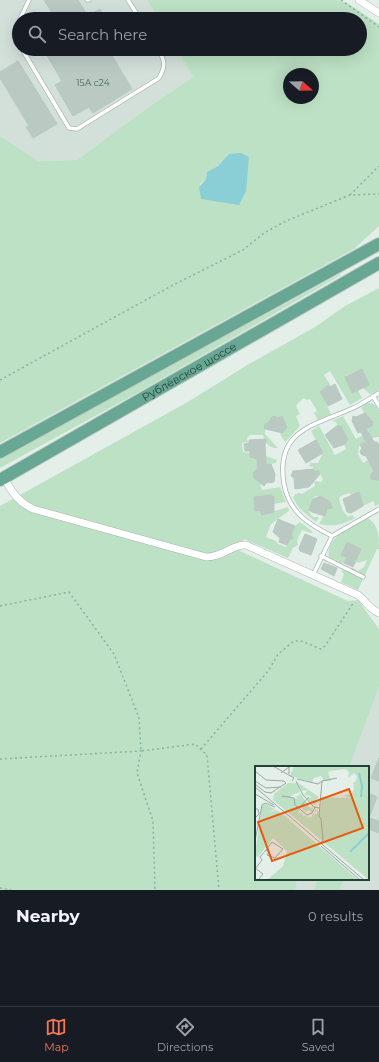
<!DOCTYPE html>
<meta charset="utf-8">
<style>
body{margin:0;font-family:Montserrat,sans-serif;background:#20242c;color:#f1f3f6}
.compass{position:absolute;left:283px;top:68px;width:36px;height:36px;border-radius:50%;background:#171b24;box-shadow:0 4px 16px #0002;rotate:110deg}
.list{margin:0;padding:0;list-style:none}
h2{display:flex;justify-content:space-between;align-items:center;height:52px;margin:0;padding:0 16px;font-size:17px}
h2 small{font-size:13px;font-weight:400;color:#9ea1a6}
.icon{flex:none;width:22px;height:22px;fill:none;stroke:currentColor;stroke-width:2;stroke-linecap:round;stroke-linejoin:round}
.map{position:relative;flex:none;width:379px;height:890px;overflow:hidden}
.search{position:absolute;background:#171b24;box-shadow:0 4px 16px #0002;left:12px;right:12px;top:12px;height:44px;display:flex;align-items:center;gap:10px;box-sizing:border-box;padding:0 14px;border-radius:22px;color:#9ea1a6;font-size:15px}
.sheet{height:116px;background:#171b24}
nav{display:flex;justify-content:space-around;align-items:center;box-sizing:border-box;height:56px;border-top:1px solid #363941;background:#171b24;font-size:11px;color:#9ea1a6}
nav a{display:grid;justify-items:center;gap:2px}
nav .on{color:#fa7658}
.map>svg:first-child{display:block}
.built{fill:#d3dfd9}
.green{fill:#bde1c4;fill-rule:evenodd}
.water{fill:#8acfd6}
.building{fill:#bacac3;stroke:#b7c9c0}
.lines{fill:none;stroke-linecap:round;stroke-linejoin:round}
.service-casing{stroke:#a7b8b1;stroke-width:5}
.minor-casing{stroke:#a7b8b1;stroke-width:8}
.primary-casing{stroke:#c1cac7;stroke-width:14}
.path{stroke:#83b4a2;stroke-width:1.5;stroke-dasharray:2 3;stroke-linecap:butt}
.service{stroke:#fff;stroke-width:3.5}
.minor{stroke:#fff;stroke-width:7}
.primary{stroke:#67a793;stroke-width:12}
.labels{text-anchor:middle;stroke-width:3.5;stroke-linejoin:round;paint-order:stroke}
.number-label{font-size:9px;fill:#48645b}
.street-label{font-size:11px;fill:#224238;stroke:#f6fbf8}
.inset-river{fill:none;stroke:#8acfd6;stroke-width:2}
.inset-road{fill:none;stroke:#97aaa3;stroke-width:1}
.view{fill:#e8590c;fill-opacity:0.15;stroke:#e8590c;stroke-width:2}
.inset-edge{fill:none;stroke:#224238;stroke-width:2}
</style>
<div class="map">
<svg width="379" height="890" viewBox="0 0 379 890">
<rect width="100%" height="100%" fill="#e5efea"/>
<path class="built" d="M0,0H147L159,19H19V49H176L193,77L143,111L77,160L39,161L0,136Z
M379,681V890H276L280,879H368V767H343Z"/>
<path class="green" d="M147,0H338L347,3L379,24V226L354,249L0,443V136L39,161L77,160L143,111L193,77L176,49H360V19H159ZM289,74H313V98H289ZM229,154L209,200L201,199L200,184L206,179L207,172L218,166Z
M340,274L341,275L139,392L0,468V458Z
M379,288V390L370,394L363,388L369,385L362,369L345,376L358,390L362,398L350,405L330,371L324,375L331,386L328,385L320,392L331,414L318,420L314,413L317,411L310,399L307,400L303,398L296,406L300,414L296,416L300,426L285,442L280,434L287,428L282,416L277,419L273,416L271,418V422L265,425V434L278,448C269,449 265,442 263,435H250L247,438L248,442L242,443L243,452L250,453L253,459L266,456L277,460L276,463L258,466V470L253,474L254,478L259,480L262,490L280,487L286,502L273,504L274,498L272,495L254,497L255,511L260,510L262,515L288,507L289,511L271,524L266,537L276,541L278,544L286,547L295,526L300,522L313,532L311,533L302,530L297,540L298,545L293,548L288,558L244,539L240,551L348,601L358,600L379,629V686L349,767H256V879H297L295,890H0V506L186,403L249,364L315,327L345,306Z
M367,403C373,403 377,405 379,411V437L372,438L359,446L358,454L363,463L368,460L373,468L372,479L379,480V504L375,506L373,501L363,506L359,493L352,495L349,493L341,496L339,499L343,511L348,517L352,515L355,518C342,525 333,527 319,524L327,509H330V502L325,500L324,497L315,496L309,512L313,517H319L316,522L299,508L293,498L295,494L299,493L302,494L315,486L314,481L321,482L323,480L319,471L313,473V467L308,466L311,464L309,461L312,463H318L323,453L311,431L319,426L335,455L346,449L344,444L348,438L341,426L339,427L336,422L332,421L343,416L356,439L369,432L367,428L372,426L373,422L371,419L367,418L361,407Z
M368,518C379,526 379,535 379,549H377L358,590L341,582L344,574L341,571L353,568L358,571L364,567L367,560L358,563L355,561L361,549L347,542L341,554L347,557L343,564L329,557C325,537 354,525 368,518Z
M318,879H343L340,890H314Z"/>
<path class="water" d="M241,153L249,157L246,191L239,205L201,199L199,187L206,179L207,172L218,166L229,154Z"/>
<path class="building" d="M44,0H78L88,16L100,9L106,19H56Z
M43,49H108L132,89L93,113L89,107L73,116L55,85L62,81Z
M18,61L57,124L33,138L26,127L29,126L0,78V72Z
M362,369L369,385L352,393L345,377Z
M335,384L342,399L328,406L320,392L328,385L330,387Z
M365,413L373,422L372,426L367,428V430L374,442H377L379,445V480L371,479V474L374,471L366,456L362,455L360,452L362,448L360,445L366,442L361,432L358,433L352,421L353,416L356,417Z
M273,416L278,418L282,416L287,428L284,430L283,433L265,429L264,425L269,422L271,418Z
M338,425L339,427L341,426L348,439L345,444L334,448L325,435Z
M266,439L265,445L266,465L271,464L275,474L274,482L266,483L264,486L254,478L253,473L258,468L257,459L250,457V451H245L244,444L249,443V440Z
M316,440L323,453L306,463L298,450Z
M313,469V471H319L320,474L309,487L295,489L294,478L291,476L293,471Z
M359,492L363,506L351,513L347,512L343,499Z
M271,495L274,497V512L262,515L260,510L255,511L254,497Z
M321,496L330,502L332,508L327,509L325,516L312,512L309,510L313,499Z
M278,519L295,526L291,535L293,538L290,539L287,545L279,542L280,538L273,532Z
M305,534L317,539L311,555L300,551L299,548Z
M347,542L361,549L353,567L344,563L347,557L341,555Z
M324,563L337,568L334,576L321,569Z
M379,758V781L371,778Z
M368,793L377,797L369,818L379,821V833L368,829Z"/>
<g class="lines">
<g class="service-casing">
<path id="service" d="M87,0H89
M128,0L140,19
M20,19L29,0
M19,22L14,35L19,44
M22,49L69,128L77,129L159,78C166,66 165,61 158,49
M373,396L379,406
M332,536C308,524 289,512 284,484C275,430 313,426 353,408C362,404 370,398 379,393
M321,556L363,577
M313,575L332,536L379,509"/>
</g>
<g class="minor-casing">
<path id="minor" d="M359,0L379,13
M4,478C12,492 18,502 33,509L206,557C224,557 232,544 246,545L358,595C367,602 368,608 379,613"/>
</g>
<g class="primary-casing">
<g id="primary">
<path d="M0,452L379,244"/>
<path id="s1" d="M0,480L379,263"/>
</g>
</g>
<path class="path" d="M341,0L379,27
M350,195L379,166
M0,380L175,284L243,250L264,233L286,221L350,195L379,194
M0,606L69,592L114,654L139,718L141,751L195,744L207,755L219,890
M201,749L269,670L278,654L294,641H301L321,649L325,646L354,602
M0,759L141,751L137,773L153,821L155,890
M0,888L11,890"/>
<use href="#service" class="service"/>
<use href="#minor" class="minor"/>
<use href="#primary" class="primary"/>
</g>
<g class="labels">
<g class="number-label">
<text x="93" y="86">15А с24</text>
</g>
<g class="street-label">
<text dy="4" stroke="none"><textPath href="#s1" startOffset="218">Рублёвское шоссе</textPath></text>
</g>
</g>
<g transform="translate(255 766)">
<rect width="114" height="114" fill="#e5efea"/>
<path d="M39,0H114V114L18,34L19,28L33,17H42L45,26L37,29L36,32L43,33L40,30H44L45,27L55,42L58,41L57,47L54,44L50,47L51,44L48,46L47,41L42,44L45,43L43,48L47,46V49L52,50L51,52L53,50L54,54V50L56,52L58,47L60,50L59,47L62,48V46L59,45L60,43L63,45L64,50L67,31L97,32L88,30L97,27L99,23L98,17L101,15L102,10L99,7L93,12L94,6L90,3L76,5L73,6L76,15H69L66,10L59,12L57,16L35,10ZM42,16L64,31L59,35L64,37L60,38L62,41L52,33L57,31L52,29L49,30L52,24L47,25ZM10,38L20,43L14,46L21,44L30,50L103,114H12L28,100L32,85L18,72L3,91L0,89L7,40Z" fill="#bde1c4"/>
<path class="inset-river" d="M104,7L107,20L106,31M95,86L114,67"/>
<path class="inset-road" d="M18,0L39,12L37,15M0,5L11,14L29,15L31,17M26,7L34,1V8M42,13L63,18L67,15L82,12M0,15L11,22L26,21M41,15L48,29L59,41L64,42M0,18L10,26L16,27L31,17M0,21L109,114M0,28L19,39M27,30L39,32L40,39L52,49L57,47L60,41M44,42L54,31M0,43H3L4,48L0,52M0,75L7,39L10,37L20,41M66,77L68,73L66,53L64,50L67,15M66,80L105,114M0,102L8,108L3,114M0,103L7,94L5,91L11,84L17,76L28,83L20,92L12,89L14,86L11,84"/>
<path class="view" d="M94,23L108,62L17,95L3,56Z"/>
<rect width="114" height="114" class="inset-edge"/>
</g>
</svg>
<svg class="compass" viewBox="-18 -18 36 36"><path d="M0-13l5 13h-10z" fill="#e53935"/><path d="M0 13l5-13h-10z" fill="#9ea1a6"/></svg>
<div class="search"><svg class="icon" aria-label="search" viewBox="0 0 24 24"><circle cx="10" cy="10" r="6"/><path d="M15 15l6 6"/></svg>Search here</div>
</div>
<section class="sheet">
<h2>Nearby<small>0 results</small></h2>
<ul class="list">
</ul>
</section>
<nav>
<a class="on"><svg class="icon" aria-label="map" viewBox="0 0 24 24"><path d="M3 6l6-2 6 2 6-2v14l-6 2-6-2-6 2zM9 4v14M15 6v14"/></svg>Map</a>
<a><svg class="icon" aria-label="directions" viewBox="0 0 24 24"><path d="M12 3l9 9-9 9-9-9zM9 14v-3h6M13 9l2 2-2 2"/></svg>Directions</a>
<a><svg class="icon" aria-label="saved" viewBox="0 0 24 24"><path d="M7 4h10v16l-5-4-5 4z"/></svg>Saved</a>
</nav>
